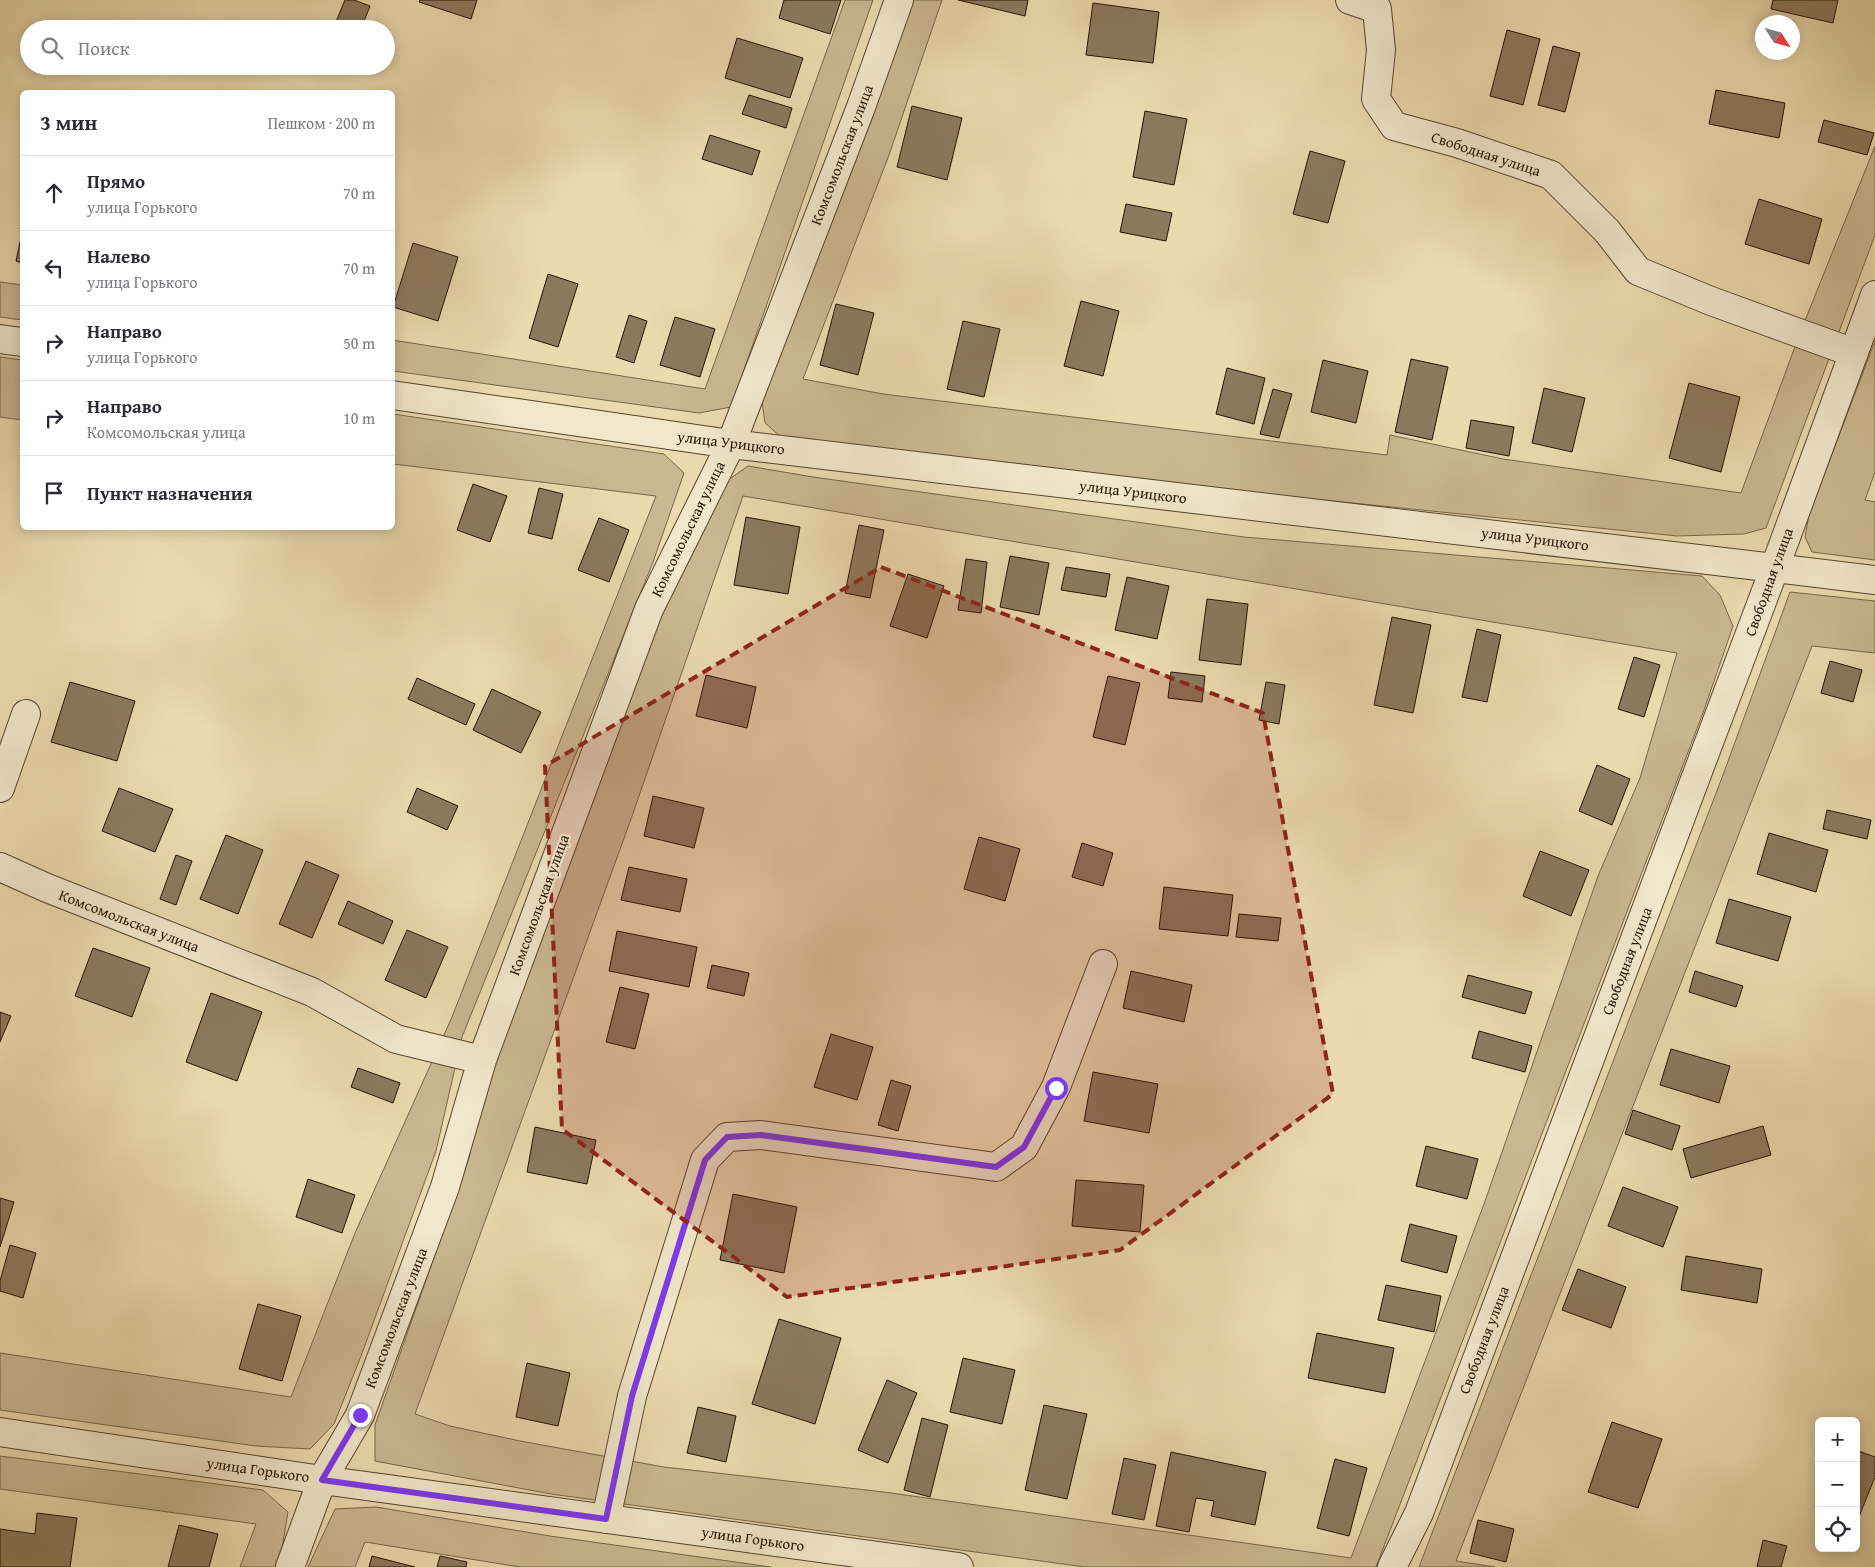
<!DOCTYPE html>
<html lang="ru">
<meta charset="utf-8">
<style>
body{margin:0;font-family:"Gentium Book Plus",serif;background:#f7f7f7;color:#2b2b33}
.controls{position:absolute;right:15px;bottom:15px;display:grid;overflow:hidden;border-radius:8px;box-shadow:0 2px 12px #0003}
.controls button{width:45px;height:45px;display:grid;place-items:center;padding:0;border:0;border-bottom:1px solid #e1e1e2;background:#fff;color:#2b2b33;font:25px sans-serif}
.compass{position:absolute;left:1755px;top:15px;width:45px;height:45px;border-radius:50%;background:#fff;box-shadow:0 2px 12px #0003;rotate:127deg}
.stop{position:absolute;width:15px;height:15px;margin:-11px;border:4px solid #7c3aed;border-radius:50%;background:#fff}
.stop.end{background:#7c3aed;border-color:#fff;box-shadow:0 1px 5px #0008}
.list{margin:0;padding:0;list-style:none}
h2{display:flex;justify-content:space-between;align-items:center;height:65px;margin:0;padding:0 20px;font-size:21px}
h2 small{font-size:16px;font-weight:400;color:#7c7c81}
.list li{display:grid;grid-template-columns:32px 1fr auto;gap:15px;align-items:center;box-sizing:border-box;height:75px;padding:0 20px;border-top:1px solid #e1e1e2}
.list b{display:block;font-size:19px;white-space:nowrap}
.list p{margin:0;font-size:16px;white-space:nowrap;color:#7c7c81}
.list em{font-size:16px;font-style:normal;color:#7c7c81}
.icon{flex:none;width:28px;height:28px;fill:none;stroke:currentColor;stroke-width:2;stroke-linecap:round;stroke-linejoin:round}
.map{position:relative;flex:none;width:1875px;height:1567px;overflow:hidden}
.search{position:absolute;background:#fff;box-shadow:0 2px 12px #0003;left:20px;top:20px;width:375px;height:55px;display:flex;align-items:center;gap:12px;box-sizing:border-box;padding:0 18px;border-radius:28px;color:#7c7c81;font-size:19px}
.panel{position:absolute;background:#fff;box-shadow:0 2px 12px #0003;left:20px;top:90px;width:375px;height:440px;border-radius:8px}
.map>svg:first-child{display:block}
.green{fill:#c9b891;stroke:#77664a;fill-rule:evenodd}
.building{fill:#8b7a5c;stroke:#251304}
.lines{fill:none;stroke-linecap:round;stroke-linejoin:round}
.minor-casing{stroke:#56452e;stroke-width:30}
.minor{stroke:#f1e7ca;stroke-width:28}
.route{stroke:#7c3aed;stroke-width:6}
.marked{fill:#8f2418;fill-opacity:0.2;stroke:#8f2418;stroke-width:4;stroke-dasharray:10 6;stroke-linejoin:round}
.labels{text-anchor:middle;stroke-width:4.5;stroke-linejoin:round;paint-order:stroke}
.street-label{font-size:15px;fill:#251304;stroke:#f1e7ca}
</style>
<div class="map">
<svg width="1875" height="1567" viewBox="0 0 1875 1567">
<rect width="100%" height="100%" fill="#eadaae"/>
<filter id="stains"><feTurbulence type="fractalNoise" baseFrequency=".004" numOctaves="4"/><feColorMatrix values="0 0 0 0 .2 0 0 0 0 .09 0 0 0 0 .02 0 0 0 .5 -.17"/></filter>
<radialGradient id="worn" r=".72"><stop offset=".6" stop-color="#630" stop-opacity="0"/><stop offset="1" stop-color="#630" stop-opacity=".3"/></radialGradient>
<path class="green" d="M845,0H873L731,407L699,413L393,371L392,340L705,389Z
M911,0H942L889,155L803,379L883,394L1387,455L1390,435L1503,459L1741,493L1800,333L1875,146V235L1766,528L1744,534L1677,536L1156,483L781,437L765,423L762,401L852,170Z
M0,282L22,285V320L0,317Z
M1875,341V472L1865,500L1875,502V560L1812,552L1805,537L1809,514Z
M0,357L22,360V420L0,417Z
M393,414L664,454L684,473L653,562L462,1037L436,1151L361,1356L334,1424L310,1449L256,1446L0,1410V1353L291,1397L355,1233L452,1017L656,496L393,464Z
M748,466L813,477L1244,537L1702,576L1720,595L1733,626L1703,713L1376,1567H1085L551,1494L375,1461V1425L469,1158L492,1055L666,593L725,482ZM743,496L1677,653L1640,778L1598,876L1484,1204L1351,1558L884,1492L664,1467L520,1441L450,1426L415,1414L631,819Z
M1790,592L1875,601V653L1812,646L1456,1561L1495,1567H1419L1723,775Z
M0,1456L263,1490L288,1512L282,1549L275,1567H240L256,1524L0,1489Z
M376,1507L550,1536L771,1567H520L365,1542L355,1567H308L335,1509Z"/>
<path class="building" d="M345,0H354L370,6L361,29H333Z
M420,0H477L471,19L419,2Z
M784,0H841L830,34L779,18Z
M958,0H1028L1025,16Z
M1773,0H1838L1833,23L1771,9Z
M1093,3L1159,12L1153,63L1086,55Z
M1507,30L1540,39L1523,105L1490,96Z
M737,38L803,58L790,98L725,78Z
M1553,46L1580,53L1565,112L1538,105Z
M1716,90L1785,103L1779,138L1709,124Z
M749,95L792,108L786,128L742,114Z
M912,106L962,118L947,180L897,167Z
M1145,111L1187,119L1174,185L1133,177Z
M1824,120L1874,133L1867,155L1818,142Z
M710,135L760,151L752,175L702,159Z
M1310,151L1345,161L1328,223L1293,214Z
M1759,199L1822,219L1809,264L1745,244Z
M1126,204L1172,213L1166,241L1120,232Z
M22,233V263L16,261Z
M413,243L458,257L438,321L393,307Z
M548,274L578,284L558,347L529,338Z
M1081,301L1119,311L1103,376L1064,366Z
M836,304L874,313L858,375L820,365Z
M629,315L647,321L634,363L616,357Z
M675,317L715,329L700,377L660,365Z
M963,321L1000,329L984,397L947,389Z
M1411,359L1448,367L1432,440L1395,432Z
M1323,360L1368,371L1356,423L1311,412Z
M1227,368L1265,378L1254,424L1216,414Z
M1689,383L1740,397L1721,472L1669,458Z
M1544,388L1585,398L1572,452L1532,443Z
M1273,389L1292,394L1279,438L1260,434Z
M1471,420L1514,427L1509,456L1466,448Z
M473,484L507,496L490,542L457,530Z
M539,488L563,494L552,539L528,533Z
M746,517L800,527L788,594L734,585Z
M599,518L629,530L609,582L578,570Z
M859,525L884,530L870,598L845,593Z
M1010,556L1049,563L1039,615L1000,607Z
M966,559L987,562L981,613L958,610Z
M1066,567L1110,574L1106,597L1061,590Z
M908,574L944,586L927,638L890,626Z
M1127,577L1169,586L1157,639L1115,630Z
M1207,599L1248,604L1241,665L1199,660Z
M1392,617L1431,625L1413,713L1374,705Z
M1477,629L1501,635L1487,702L1462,697Z
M1634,657L1660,665L1644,717L1618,709Z
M1830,661L1862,670L1853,702L1821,693Z
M1171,672L1205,676L1202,702L1168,698Z
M706,675L756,687L747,728L696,716Z
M1108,676L1140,683L1125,745L1093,737Z
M417,678L475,704L466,725L408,699Z
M70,682L135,701L117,761L51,742Z
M1266,682L1285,685L1279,724L1259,720Z
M492,689L541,712L521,753L473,730Z
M1597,765L1630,779L1612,825L1579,811Z
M119,788L173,809L155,852L102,831Z
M417,788L458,806L447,830L407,812Z
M653,796L704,808L694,848L644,836Z
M1827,810L1871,820L1867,839L1823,829Z
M1769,833L1828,850L1816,892L1757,874Z
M226,835L263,850L238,914L200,899Z
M979,837L1020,849L1005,901L964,889Z
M1082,843L1113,853L1103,886L1072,877Z
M1540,851L1589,870L1571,916L1523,896Z
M176,855L192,861L176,905L160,899Z
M306,861L339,875L312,938L279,924Z
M629,867L687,879L680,912L621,900Z
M1164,887L1233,895L1228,936L1159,929Z
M1729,899L1791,917L1778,961L1716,943Z
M348,901L393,921L383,944L338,924Z
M1239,914L1281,918L1278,941L1236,937Z
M407,930L448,947L426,998L385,980Z
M617,931L697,947L689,987L609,971Z
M93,948L150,968L132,1017L75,996Z
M712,965L749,973L744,996L707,988Z
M1131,971L1192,985L1184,1022L1123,1008Z
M1695,971L1743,986L1736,1007L1689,992Z
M1468,975L1532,992L1525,1014L1462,997Z
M620,987L649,994L635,1049L606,1042Z
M211,993L262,1012L237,1081L186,1062Z
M0,1012L11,1016L0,1042Z
M1479,1031L1532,1046L1525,1072L1472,1058Z
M831,1034L873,1047L857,1100L814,1087Z
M1671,1049L1730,1066L1719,1103L1660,1085Z
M358,1068L400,1083L393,1103L351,1087Z
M1093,1072L1158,1084L1149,1133L1084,1121Z
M891,1080L911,1086L898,1131L878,1125Z
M1633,1110L1680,1126L1672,1150L1625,1134Z
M1763,1126L1771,1155L1691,1178L1683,1149Z
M535,1127L596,1140L587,1184L527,1172Z
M1426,1146L1478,1159L1467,1199L1416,1186Z
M308,1179L355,1195L342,1233L296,1217Z
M1076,1180L1144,1185L1140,1232L1072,1226Z
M1623,1187L1678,1207L1663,1247L1608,1226Z
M733,1194L797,1207L784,1273L720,1260Z
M0,1198L14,1202L0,1247Z
M1410,1224L1457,1236L1447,1273L1401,1261Z
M10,1245L36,1253L23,1298L0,1291V1281Z
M1686,1256L1762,1269L1757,1303L1681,1290Z
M1578,1269L1626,1287L1611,1328L1562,1310Z
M1386,1285L1441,1296L1434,1332L1378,1320Z
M258,1304L301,1316L282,1381L239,1369Z
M779,1319L841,1338L815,1424L752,1404Z
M1317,1333L1394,1348L1385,1393L1308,1378Z
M963,1358L1015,1370L1002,1424L950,1412Z
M527,1363L570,1373L558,1426L516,1417Z
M887,1380L917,1393L888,1463L858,1450Z
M1044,1405L1087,1414L1067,1499L1025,1490Z
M698,1407L736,1416L726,1462L687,1453Z
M922,1418L948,1425L930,1497L904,1490Z
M1612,1422L1662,1439L1638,1508L1588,1492Z
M1856,1450L1875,1457V1477L1858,1519L1856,1518Z
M1171,1452L1266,1472L1255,1525L1211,1516L1214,1501L1196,1498L1189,1532L1156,1526Z
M1124,1458L1156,1465L1144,1520L1112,1514Z
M1335,1459L1367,1468L1349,1536L1317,1528Z
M37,1513L77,1518L70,1567H0V1529L35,1534Z
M1478,1520L1514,1529L1506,1562L1470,1553Z
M179,1525L218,1534L209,1567H168Z
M1763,1540L1787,1546L1781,1567H1757Z
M372,1556L415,1567H369Z
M440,1556L467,1562L466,1567H437Z"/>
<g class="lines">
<g class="minor-casing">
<path id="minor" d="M1350,0L1377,9L1381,50L1376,99L1394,126L1457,143L1551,175L1607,231L1638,271L1711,301L1854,353
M0,339L22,342
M392,395L731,444L1875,580
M0,788L26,714
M0,867L47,888L312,992L396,1039L482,1060
M0,1432L322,1480L959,1567
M606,1519L632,1396L705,1160L727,1137L761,1135L996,1167L1024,1147L1056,1087L1103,964
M290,1567L322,1480L360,1415L445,1187L482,1060L649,609L731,444L861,107L899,0
M1392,1567L1419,1513L1775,567L1875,295"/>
</g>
<use href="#minor" class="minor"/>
</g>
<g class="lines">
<path class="route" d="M360,1415L322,1480L606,1519L632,1396L705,1160L727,1137L761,1135L996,1167L1024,1147L1056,1088"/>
</g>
<path class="marked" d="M881,567L1263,713L1333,1094L1120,1250L787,1297L562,1129L545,766Z"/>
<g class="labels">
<g class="street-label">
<text transform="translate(1486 154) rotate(18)" y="5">Свободная улица</text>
<text transform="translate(842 155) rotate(-69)" y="5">Комсомольская улица</text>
<text transform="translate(731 443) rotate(7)" y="5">улица Урицкого</text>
<text transform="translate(1133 492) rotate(7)" y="5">улица Урицкого</text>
<text transform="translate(688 529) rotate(-64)" y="5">Комсомольская улица</text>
<text transform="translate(1535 539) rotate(7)" y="5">улица Урицкого</text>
<text transform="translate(1769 582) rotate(-70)" y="5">Свободная улица</text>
<text transform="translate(539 905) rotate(-70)" y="5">Комсомольская улица</text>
<text transform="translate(129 921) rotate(21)" y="5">Комсомольская улица</text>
<text transform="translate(1627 961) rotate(-69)" y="5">Свободная улица</text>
<text transform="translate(396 1318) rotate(-69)" y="5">Комсомольская улица</text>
<text transform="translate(1484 1340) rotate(-69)" y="5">Свободная улица</text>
<text transform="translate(258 1470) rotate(8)" y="5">улица Горького</text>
<text transform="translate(753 1539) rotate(8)" y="5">улица Горького</text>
</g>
</g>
<rect width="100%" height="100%" filter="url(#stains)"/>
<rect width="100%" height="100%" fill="url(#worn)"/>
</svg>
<div class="controls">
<button>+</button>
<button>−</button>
<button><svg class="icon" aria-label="locate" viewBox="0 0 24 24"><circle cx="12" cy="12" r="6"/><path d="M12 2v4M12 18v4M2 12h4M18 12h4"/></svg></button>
</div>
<svg class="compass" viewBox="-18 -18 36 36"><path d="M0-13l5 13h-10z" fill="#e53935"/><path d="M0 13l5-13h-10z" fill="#7c7c81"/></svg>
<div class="stop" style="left:1056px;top:1088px"></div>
<div class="stop end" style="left:360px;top:1415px"></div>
<div class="search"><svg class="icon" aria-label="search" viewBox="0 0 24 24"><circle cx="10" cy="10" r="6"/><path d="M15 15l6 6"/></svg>Поиск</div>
<section class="panel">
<h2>3 мин<small>Пешком · 200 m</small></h2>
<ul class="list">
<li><svg class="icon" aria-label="ahead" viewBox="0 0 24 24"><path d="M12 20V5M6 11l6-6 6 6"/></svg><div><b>Прямо</b><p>улица Горького</p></div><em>70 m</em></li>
<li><svg class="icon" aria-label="left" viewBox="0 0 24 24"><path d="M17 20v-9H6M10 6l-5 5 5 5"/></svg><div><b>Налево</b><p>улица Горького</p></div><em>70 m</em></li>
<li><svg class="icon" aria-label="right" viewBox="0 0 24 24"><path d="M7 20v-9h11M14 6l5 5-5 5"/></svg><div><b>Направо</b><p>улица Горького</p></div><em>50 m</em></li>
<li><svg class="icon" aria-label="right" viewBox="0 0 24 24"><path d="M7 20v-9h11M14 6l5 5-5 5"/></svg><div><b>Направо</b><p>Комсомольская улица</p></div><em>10 m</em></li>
<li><svg class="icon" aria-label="arrive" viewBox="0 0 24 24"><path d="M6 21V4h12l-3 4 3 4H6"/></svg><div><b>Пункт назначения</b></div></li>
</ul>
</section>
</div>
